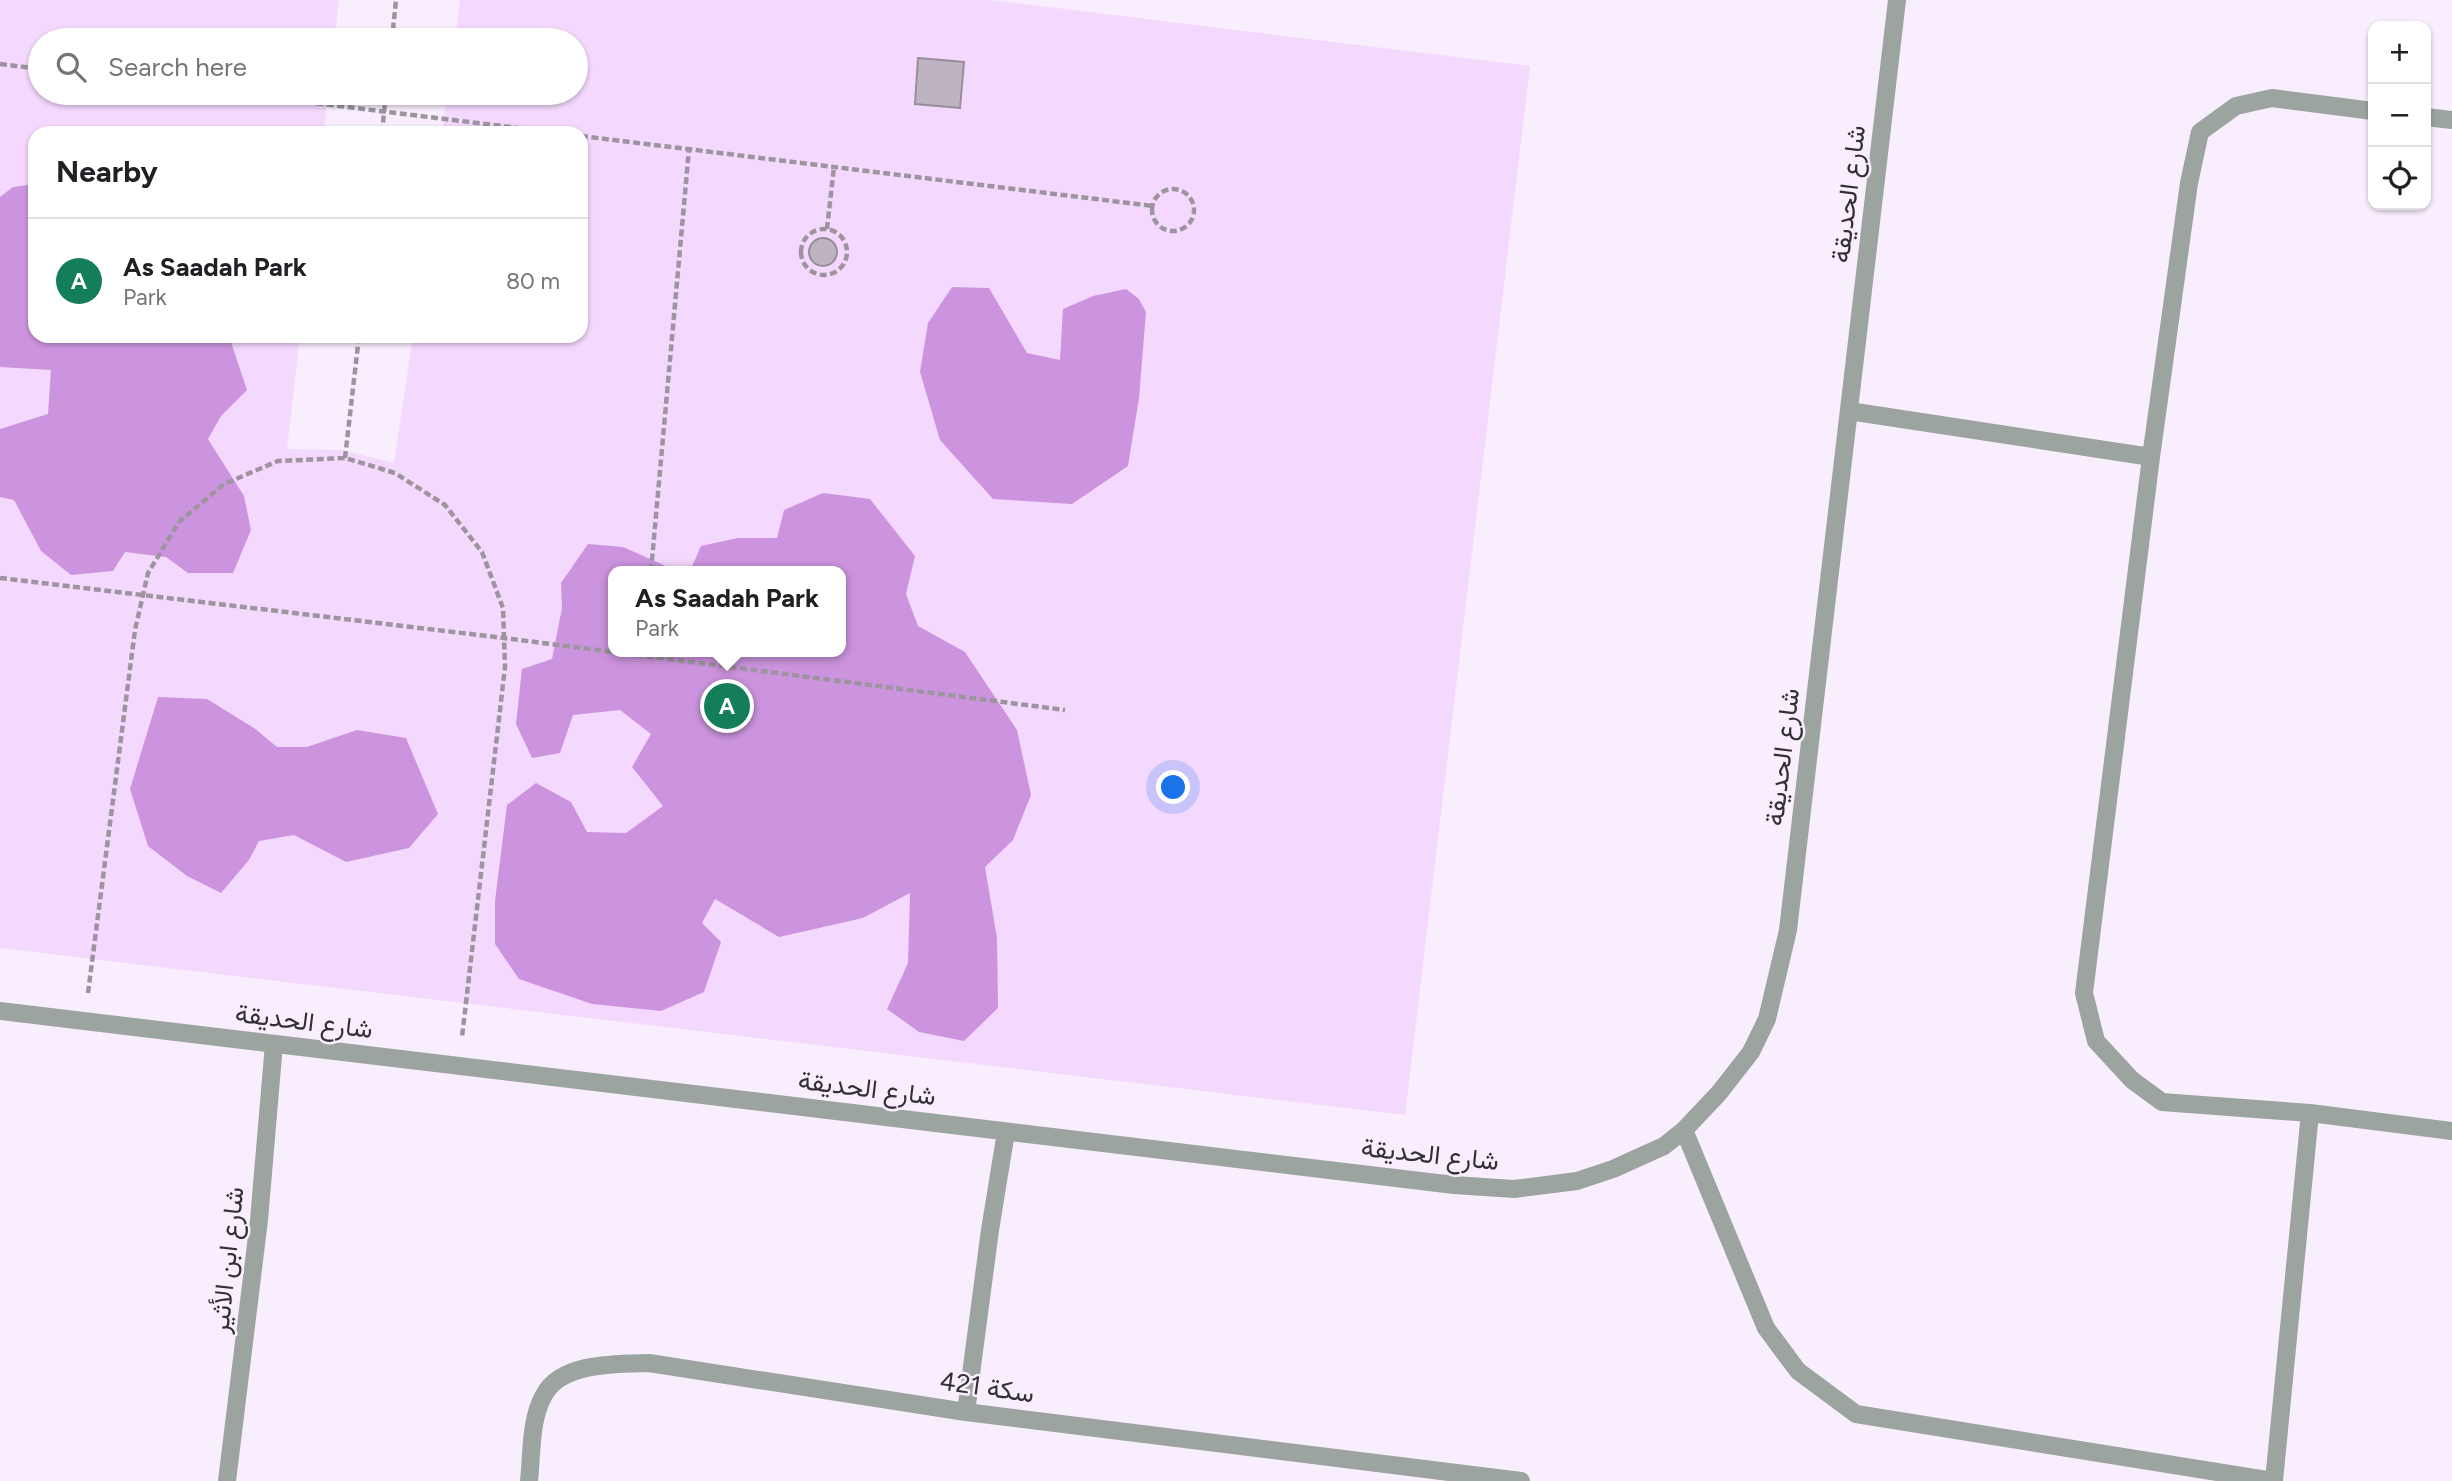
<!DOCTYPE html>
<meta charset="utf-8">
<style>
body{margin:0;font-family:Figtree,Vazirmatn,sans-serif;background:#f2f2f2;color:#202124}
.controls{position:absolute;right:21px;top:21px;display:grid;overflow:hidden;border-radius:14px;box-shadow:0 2px 5px #0004}
.controls button{width:63px;height:63px;display:grid;place-items:center;padding:0;border:0;border-bottom:2px solid #e0e0e0;background:#fff;color:#202124;font:35px sans-serif}
.you{position:absolute;left:1174px;top:788px;width:24px;height:24px;margin:-18px;border:5px solid #fff;border-radius:50%;background:#1a73e8;box-shadow:0 0 0 10px #1a73e833}
.badge{display:grid;place-items:center;width:46px;height:46px;border-radius:50%;background:#137e59;color:#fff;font-size:23px;font-weight:700}
.pin{position:absolute;translate:-50% -50%;border:4px solid #fff;box-shadow:0 2px 7px #0006}
.popup{position:absolute;left:608px;top:566px;width:238px;height:91px;box-sizing:border-box;display:grid;place-content:center;border-radius:14px;background:#fff;filter:drop-shadow(0 2px 5px #0005);font-size:23px;white-space:nowrap;color:#757577}
.popup b{font-size:26px;color:#202124}
.popup::after{content:'';position:absolute;left:50%;top:100%;margin-left:-14px;border:14px solid transparent;border-top-color:#fff}
.list{margin:0;padding:0;list-style:none}
h2{display:flex;justify-content:space-between;align-items:center;height:91px;margin:0;padding:0 28px;font-size:30px}
h2 small{font-size:23px;font-weight:400;color:#757577}
.list li{display:grid;grid-template-columns:46px 1fr auto;gap:21px;align-items:center;box-sizing:border-box;height:126px;padding:0 28px;border-top:2px solid #e0e0e0}
.list b{display:block;font-size:26px;white-space:nowrap}
.list p{margin:0;font-size:23px;white-space:nowrap;color:#757577}
.list em{font-size:23px;font-style:normal;color:#757577}
.icon{flex:none;width:38px;height:38px;fill:none;stroke:currentColor;stroke-width:2;stroke-linecap:round;stroke-linejoin:round}
.map{position:relative;flex:none;width:2452px;height:1481px;overflow:hidden}
.search{position:absolute;background:#fff;box-shadow:0 2px 5px #0004;left:28px;top:28px;width:560px;height:77px;display:flex;align-items:center;gap:18px;box-sizing:border-box;padding:0 24px;border-radius:38px;color:#757577;font-size:26px}
.panel{position:absolute;background:#fff;box-shadow:0 2px 5px #0004;left:28px;top:126px;width:560px;height:217px;border-radius:21px}
.map>svg:first-child{display:block}
.green{fill:#f4d8fd;fill-rule:evenodd}
.forest{fill:#cc94de}
.building{fill:#bdb3c1;stroke:#978d9b;stroke-width:2}
.lines{fill:none;stroke-linecap:round;stroke-linejoin:round}
.path{stroke:#9d949f;stroke-width:4.5;stroke-dasharray:7 3.5;stroke-linecap:butt}
.minor{stroke:#9ca4a0;stroke-width:18}
.labels{text-anchor:middle;stroke-width:5;stroke-linejoin:round;paint-order:stroke}
.street-label{font-size:26px;fill:#342f35;stroke:#f9eefd}
</style>
<div class="map">
<svg width="2452" height="1481" viewBox="0 0 2452 1481">
<rect width="100%" height="100%" fill="#f9eefd"/>
<path class="green" d="M0,0H339L334,40H40V93H328L324,133H35V336H300L287,449L341,450L394,463L413,336H581V133H442L447,93H576V40H455L460,0H991L1530,66L1405,1115L0,948ZM613,571H841V652H613Z"/>
<path class="forest" d="M35,184V336H229L247,390L221,416L208,439L244,496L251,530L233,573H188L166,557L125,552L113,571L71,575L41,551L14,500L0,497V429L48,414L51,370L0,367V197L13,187Z
M952,287L989,288L1027,353L1060,360L1063,309L1093,296L1126,289L1139,299L1146,312L1139,398L1128,466L1072,504L993,499L940,440L920,372L928,323Z
M823,493L870,499L915,556L906,594L918,626L965,652L1017,730L1031,795L1013,840L985,867L997,938L998,1008L964,1041L919,1032L887,1009L908,963L910,893L863,918L779,937L715,899L702,923L721,942L704,992L661,1011L592,1004L519,979L495,944V901L507,805L536,783L571,802L587,832L626,833L663,806L632,767L651,734L620,710L573,715L560,753L532,758L516,724L522,669L552,659L562,608L561,583L588,544L623,547L677,571H613V652H841V571H690L701,546L738,538H777L784,510Z
M158,697L207,699L254,728L277,747H307L357,730L406,738L438,814L409,848L346,862L294,835L259,841L249,860L221,893L187,876L148,846L130,789Z"/>
<path class="building" d="M918,58L964,62L960,108L915,104Z
M809 252a14 14 0 1 1 28 0a14 14 0 1 1-28 0Z"/>
<g class="lines">
<path class="path" d="M392,40L396,0
M0,64L40,69
M233,93L559,133
M382,133L386,93
M581,136L1153,206
M1152 210a21 21 0 1 1 42 0a21 21 0 1 1-42 0Z
M827,229L834,167
M801 252a23 23 0 1 1 46 0a23 23 0 1 1-46 0Z
M345,458L359,336
M651,571L689,149
M0,578L504,638L1065,710
M88,993L135,630L148,573L179,522L224,484L278,461L345,458L395,473L445,505L482,552L503,608L505,667L462,1037"/>
<path class="minor" d="M2373,111L2272,98L2236,106L2200,132L2189,183L2151,457L2084,993L2096,1041L2132,1080L2162,1102L2310,1113L2452,1131
M2426,117L2452,120
M1849,411L2151,457
M0,1011L1454,1185L1514,1189L1577,1181L1613,1169L1664,1146L1684,1130L1719,1093L1751,1052L1767,1019L1788,930L1897,0
M1684,1130L1766,1328L1798,1371L1856,1414L2273,1481
M966,1412L990,1230L1006,1132
M227,1481L259,1220L274,1044
M529,1481C532,1454 530,1419 544,1395C561,1362 617,1364 649,1363L966,1412L1521,1481
M2274,1481L2310,1113"/>
</g>
<g class="labels">
<g class="street-label">
<text transform="translate(1848 194) rotate(-83)" y="9">شارع الحديقة</text>
<text transform="translate(1782 757) rotate(-83)" y="9">شارع الحديقة</text>
<text transform="translate(304 1021) rotate(7)" y="9">شارع الحديقة</text>
<text transform="translate(867 1088) rotate(7)" y="9">شارع الحديقة</text>
<text transform="translate(1430 1154) rotate(6)" y="9">شارع الحديقة</text>
<text transform="translate(227 1260) rotate(-84)" y="9">شارع ابن الأثير</text>
<text transform="translate(987 1387) rotate(8)" y="9">سكة 421</text>
</g>
</g>
</svg>
<div class="controls">
<button>+</button>
<button>−</button>
<button><svg class="icon" aria-label="locate" viewBox="0 0 24 24"><circle cx="12" cy="12" r="6"/><path d="M12 2v4M12 18v4M2 12h4M18 12h4"/></svg></button>
</div>
<div class="you"></div>
<div class="pin badge" style="left:727px;top:706px">A</div>
<div class="popup"><b>As Saadah Park</b>Park</div>
<div class="search"><svg class="icon" aria-label="search" viewBox="0 0 24 24"><circle cx="10" cy="10" r="6"/><path d="M15 15l6 6"/></svg>Search here</div>
<section class="panel">
<h2>Nearby<small></small></h2>
<ul class="list">
<li><span class="badge">A</span><div><b>As Saadah Park</b><p>Park</p></div><em>80 m</em></li>
</ul>
</section>
</div>
